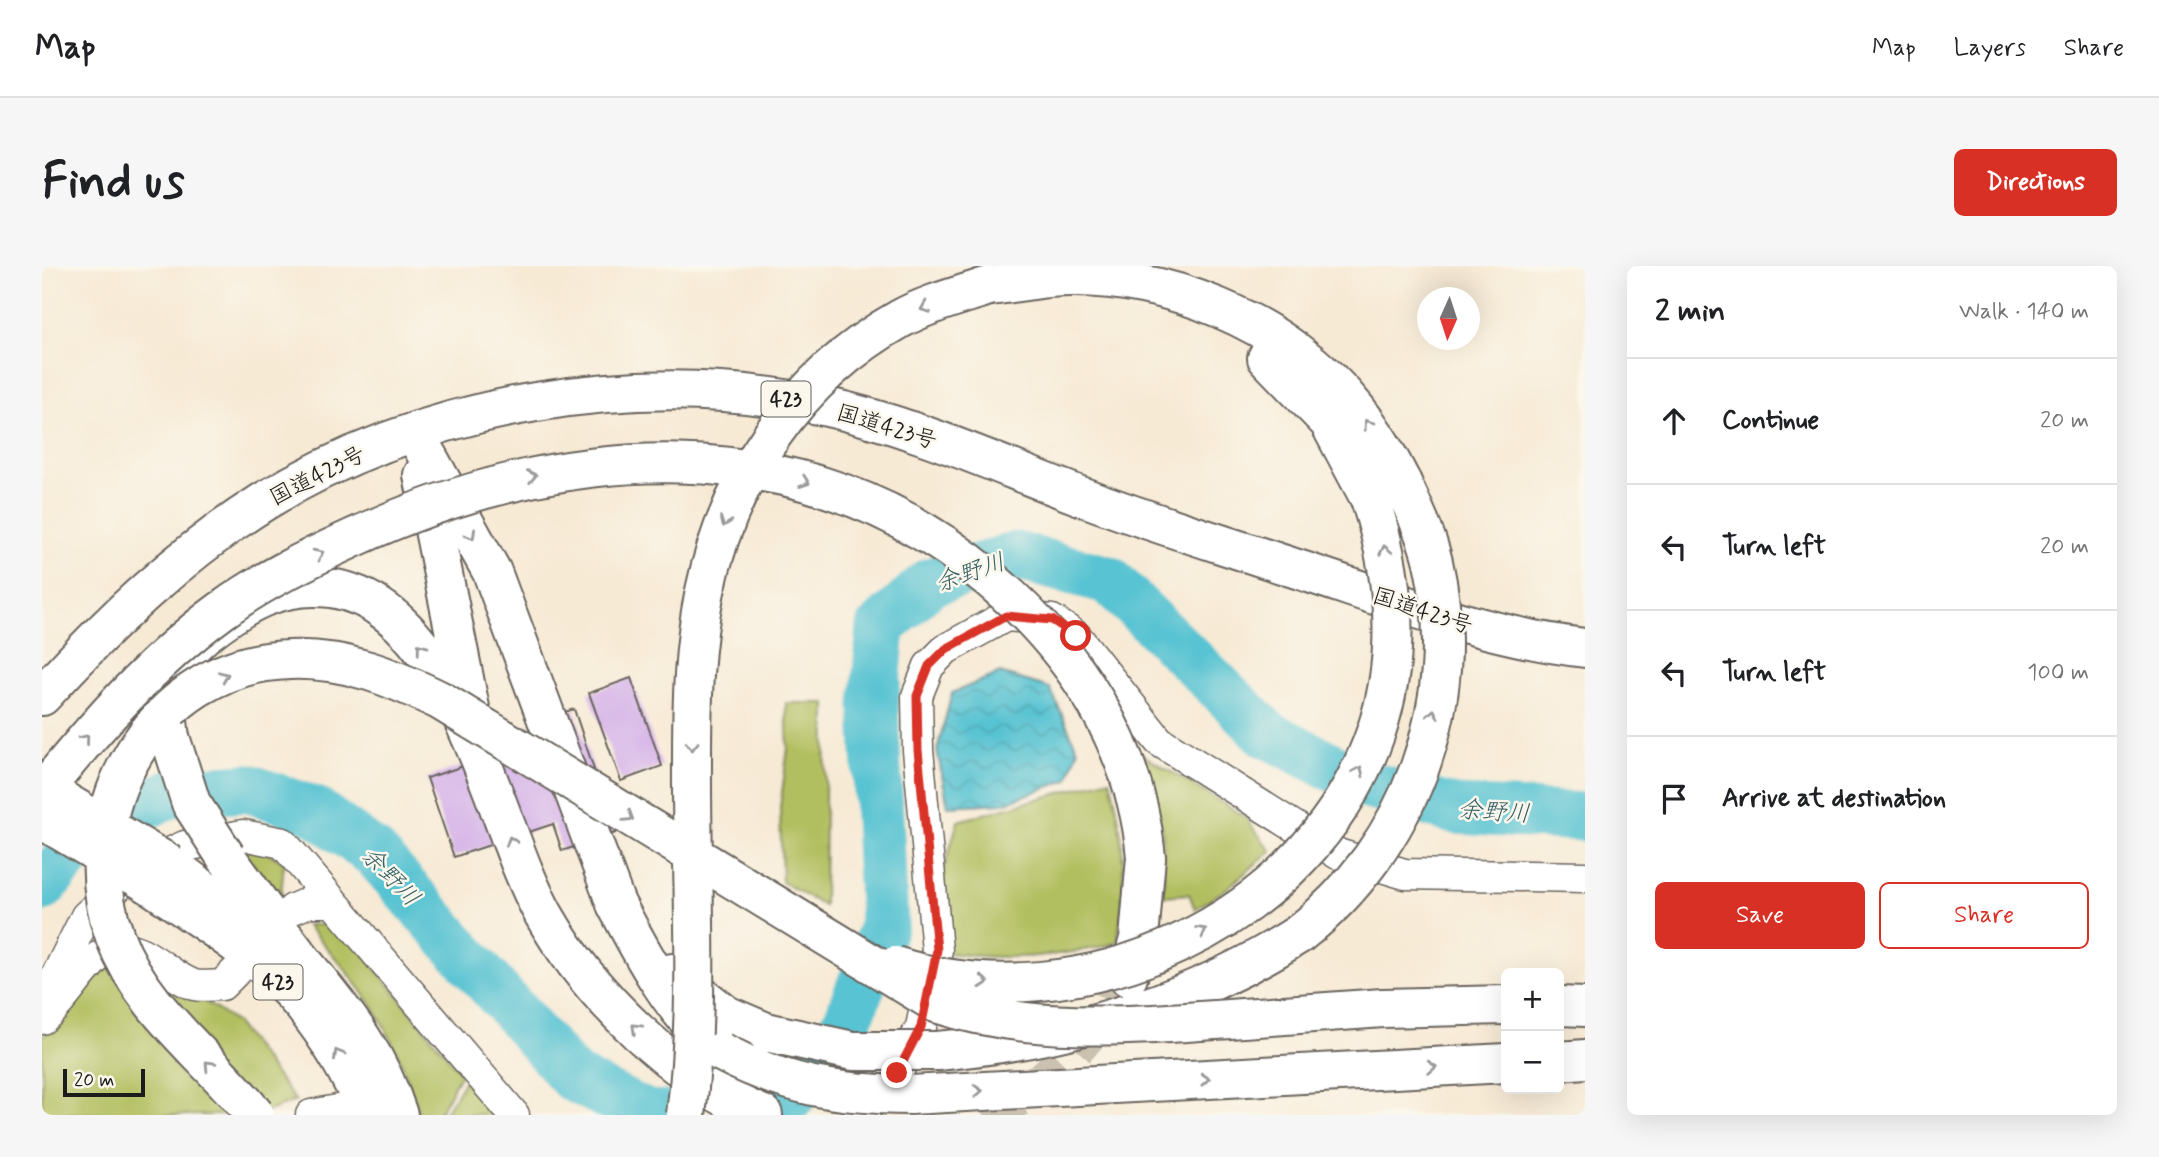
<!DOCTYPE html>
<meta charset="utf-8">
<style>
body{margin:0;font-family:Mynerve,"Klee One",sans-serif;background:#f6f6f6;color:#202124}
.controls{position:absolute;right:21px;bottom:21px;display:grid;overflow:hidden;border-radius:10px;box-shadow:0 7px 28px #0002}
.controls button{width:63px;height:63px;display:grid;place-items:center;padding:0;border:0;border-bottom:2px solid #e0e0e0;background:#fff;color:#202124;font:35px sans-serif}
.compass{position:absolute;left:1375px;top:21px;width:63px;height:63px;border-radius:50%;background:#fff;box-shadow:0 7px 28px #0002;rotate:183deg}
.scale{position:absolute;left:21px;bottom:18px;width:82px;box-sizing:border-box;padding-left:7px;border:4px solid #1c1c1c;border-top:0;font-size:19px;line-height:24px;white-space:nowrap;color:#1c1c1c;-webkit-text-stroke:5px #fbf7ec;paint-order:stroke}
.stop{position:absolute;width:21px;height:21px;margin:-16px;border:5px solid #d93025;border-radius:50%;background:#fff}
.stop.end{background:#d93025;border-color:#fff;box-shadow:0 2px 7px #0008}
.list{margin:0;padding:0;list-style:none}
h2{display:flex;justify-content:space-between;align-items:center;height:91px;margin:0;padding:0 28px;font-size:30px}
h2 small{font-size:23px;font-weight:400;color:#757577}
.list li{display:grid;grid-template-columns:46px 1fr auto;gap:21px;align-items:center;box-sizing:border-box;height:126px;padding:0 28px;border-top:2px solid #e0e0e0}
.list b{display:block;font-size:26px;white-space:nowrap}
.list em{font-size:23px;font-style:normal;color:#757577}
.actions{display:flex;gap:14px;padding:21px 28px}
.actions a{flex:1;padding:16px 0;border:2px solid #d93025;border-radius:10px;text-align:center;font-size:24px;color:#d93025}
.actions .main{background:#d93025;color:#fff}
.icon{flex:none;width:38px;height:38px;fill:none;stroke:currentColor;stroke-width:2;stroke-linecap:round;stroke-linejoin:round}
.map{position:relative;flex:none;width:1543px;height:849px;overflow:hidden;border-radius:10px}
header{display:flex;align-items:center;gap:42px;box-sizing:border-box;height:98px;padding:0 35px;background:#fff;border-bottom:2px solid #e0e0e0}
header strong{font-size:33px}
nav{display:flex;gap:38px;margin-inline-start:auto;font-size:24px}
.intro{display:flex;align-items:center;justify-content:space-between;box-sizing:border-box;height:168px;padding:0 42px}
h1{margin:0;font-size:49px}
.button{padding:18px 32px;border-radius:10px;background:#d93025;color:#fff;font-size:24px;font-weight:700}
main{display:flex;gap:42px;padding:0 42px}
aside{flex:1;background:#fff;border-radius:10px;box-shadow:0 7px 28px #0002}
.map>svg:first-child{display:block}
.green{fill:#b2bf61;stroke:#676e3e;stroke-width:2}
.water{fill:url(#water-waves);stroke:#3a7077;stroke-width:2}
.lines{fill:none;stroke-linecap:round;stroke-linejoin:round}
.river{stroke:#58c3d2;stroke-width:49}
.building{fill:#d1abe8}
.highway-tunnel{stroke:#cbc1b0;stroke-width:38;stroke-dasharray:38 19;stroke-linecap:butt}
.minor-casing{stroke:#69645d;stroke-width:33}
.highway-casing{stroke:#69645d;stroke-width:42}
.minor{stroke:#fff;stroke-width:30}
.highway{stroke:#fff;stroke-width:38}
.highway-bridge-casing{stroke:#69645d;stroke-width:42;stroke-linecap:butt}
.highway-bridge{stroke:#fff;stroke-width:38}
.oneway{stroke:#999}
.route{stroke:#d93025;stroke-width:9}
.labels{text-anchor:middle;stroke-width:5;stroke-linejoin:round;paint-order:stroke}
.shield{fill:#fbf7ec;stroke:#5f5e5a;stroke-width:2}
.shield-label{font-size:21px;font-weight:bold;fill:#1c1c1c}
.street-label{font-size:23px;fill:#1c1c1c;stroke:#fbf7ec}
.water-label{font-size:24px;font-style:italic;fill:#345f65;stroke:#fbf7ec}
</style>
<header>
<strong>Map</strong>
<nav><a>Map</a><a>Layers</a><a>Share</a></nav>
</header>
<div class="intro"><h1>Find us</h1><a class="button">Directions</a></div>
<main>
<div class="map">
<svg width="1543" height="849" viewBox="0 0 1543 849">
<defs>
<pattern id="water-waves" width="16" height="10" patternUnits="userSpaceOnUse" patternTransform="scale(1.75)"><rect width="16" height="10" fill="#58c3d2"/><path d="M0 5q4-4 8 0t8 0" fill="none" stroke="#4ca7b4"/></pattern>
</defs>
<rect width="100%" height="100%" fill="#fbf7ec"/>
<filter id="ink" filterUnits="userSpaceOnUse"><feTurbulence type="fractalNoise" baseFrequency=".0143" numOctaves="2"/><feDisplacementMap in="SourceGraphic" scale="14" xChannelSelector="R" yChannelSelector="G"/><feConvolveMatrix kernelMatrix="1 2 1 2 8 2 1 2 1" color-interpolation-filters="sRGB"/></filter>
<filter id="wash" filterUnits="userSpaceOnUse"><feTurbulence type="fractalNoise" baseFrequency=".00686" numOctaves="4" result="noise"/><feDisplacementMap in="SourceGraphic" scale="28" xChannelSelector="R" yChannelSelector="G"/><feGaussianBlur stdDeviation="1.57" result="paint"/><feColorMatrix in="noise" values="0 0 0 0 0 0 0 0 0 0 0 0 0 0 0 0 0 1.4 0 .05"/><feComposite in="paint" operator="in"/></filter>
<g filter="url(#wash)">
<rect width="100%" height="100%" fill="#f7ead5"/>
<path class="green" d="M744,437H784L782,640L740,616L738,541L746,482Z
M1098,487L1202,550L1229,585L1183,624L1153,643L1147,628L1122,630L1120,563Z
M1068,513C1083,569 1085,619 1075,677C1015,692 960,695 899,686L895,626L916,555Z
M216,582L242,596L239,631L198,584Z
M264,659H298L419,807L396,849H377C352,763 325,724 264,659Z
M58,694L139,719L193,756L254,835L214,849H0V771Z
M426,809L457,849L402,848Z"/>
<path class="water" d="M958,407L1008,422L1036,484L1026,514L962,537L906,540L895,484L910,427Z"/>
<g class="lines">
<path class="river" d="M0,621L49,564L130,527L206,522L273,545L333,588L531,812L605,848L622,849
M697,849L746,834L805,757L842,658L832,440L839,361L888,316L974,290L1067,314L1225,468L1326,519L1413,544L1543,551"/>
</g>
<g id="blocks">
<path class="building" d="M589,412L620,500L579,515L547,427Z
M532,443L573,567L520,585L511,558L412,591L385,512L495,476L489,457Z"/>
</g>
</g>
<g filter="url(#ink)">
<use href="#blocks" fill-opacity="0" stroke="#69645d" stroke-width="2"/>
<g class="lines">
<path class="highway-tunnel" d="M942,849C1005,825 1052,767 1086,711"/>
<g class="minor-casing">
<path id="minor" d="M251,643L267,636H290
M0,739L44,650L97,601L143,580L201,569L241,577L472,849
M0,753C22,737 43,698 59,689C97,666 121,709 152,719C160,721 172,719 180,719L193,706
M269,849L301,843
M818,849L855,807L879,761L895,684L876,484L875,430L887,400L904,383L964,350L1010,354L1034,370L1117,475L1296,588L1363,608L1543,611"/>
</g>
<g class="highway-casing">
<path id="highway" d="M947,20C967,18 986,14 1006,12C1119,4 1244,55 1315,144C1333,167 1347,191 1360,217
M1225,92L1287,156L1328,233
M372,166L450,306L574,638C600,688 627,739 668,777
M381,209L428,442
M0,430C66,357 137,289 221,236C383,137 596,101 781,140C869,159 952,197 1036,229C1104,255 1174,276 1243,299C1342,331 1440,370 1543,382
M128,471C121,425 126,399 163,368C201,338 238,316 288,322C414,339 450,556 502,649C547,728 636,816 721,849
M184,591C213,630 240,671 271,708C309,755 337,790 356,849
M129,599L228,674
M107,618C159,654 219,689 260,738C288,772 309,809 326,849
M630,707L684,749L724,766
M1086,711L1097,673L1104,591
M1517,740L1543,741
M1201,752L1341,742L1464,739
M895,785C1024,773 1147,739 1257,668
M1517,795L1543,793
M868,829L1464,797"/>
</g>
<use href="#minor" class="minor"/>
<use href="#highway" class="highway"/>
<g class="highway-bridge-casing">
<path id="highway-bridge" d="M128,471L149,537L184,591
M0,526C54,460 109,396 179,345C218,316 265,293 309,273C519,175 762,156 949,314C1034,386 1094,480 1104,591
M20,534L129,599
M6,557L107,618
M1257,668C1368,581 1423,436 1391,296C1384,268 1372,243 1360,217
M853,700C1040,759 1269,656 1334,466C1360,389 1353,309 1328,233
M724,766L811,785H895
M679,786C744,820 795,828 868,829
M213,849C166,790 100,744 73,671C28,548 110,397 248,394C304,392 350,411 399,435L894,737C993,770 1099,759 1201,752
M644,849C659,731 649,612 650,494C650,438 651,379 663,325C687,211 756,110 858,53C885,38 917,30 947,20"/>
</g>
<use href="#highway-bridge" class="highway-bridge"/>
</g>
<defs><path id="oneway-chevron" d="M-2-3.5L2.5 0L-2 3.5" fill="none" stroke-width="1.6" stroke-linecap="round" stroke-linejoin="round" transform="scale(1.75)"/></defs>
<g class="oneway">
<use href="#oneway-chevron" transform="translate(883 42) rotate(158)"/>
<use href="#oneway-chevron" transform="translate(1326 158) rotate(-126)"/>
<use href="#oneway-chevron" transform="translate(490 210) rotate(-11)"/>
<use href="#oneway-chevron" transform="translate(763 216) rotate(19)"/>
<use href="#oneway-chevron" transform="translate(683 256) rotate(110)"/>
<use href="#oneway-chevron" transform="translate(429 269) rotate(61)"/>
<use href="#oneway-chevron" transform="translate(1343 284) rotate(-101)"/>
<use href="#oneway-chevron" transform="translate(277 288) rotate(-27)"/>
<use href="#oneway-chevron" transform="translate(379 382) rotate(-127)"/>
<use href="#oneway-chevron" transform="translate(182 410) rotate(-23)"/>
<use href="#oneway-chevron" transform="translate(1391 448) rotate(-79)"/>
<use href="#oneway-chevron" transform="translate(43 473) rotate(-50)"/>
<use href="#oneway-chevron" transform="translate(650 480) rotate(90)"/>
<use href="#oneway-chevron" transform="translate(1317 505) rotate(-64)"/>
<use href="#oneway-chevron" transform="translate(587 551) rotate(32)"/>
<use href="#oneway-chevron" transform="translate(469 575) rotate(-108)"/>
<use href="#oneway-chevron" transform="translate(1160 665) rotate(-30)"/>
<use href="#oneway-chevron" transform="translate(942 716) rotate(5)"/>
<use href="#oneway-chevron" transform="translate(594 762) rotate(-136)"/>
<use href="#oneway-chevron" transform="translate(296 788) rotate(-120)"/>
<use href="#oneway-chevron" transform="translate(167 799) rotate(-133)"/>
<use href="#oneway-chevron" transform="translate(1390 801) rotate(-3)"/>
<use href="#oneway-chevron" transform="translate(1163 813) rotate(-3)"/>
<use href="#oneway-chevron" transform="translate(936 825) rotate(-3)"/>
</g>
</g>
<g class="lines" filter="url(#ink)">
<path class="route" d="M855,807L879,761L895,684L876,484L875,430L887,400L904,383L964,350L1010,354L1034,370"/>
</g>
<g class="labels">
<g class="shield">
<rect x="719.5" y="115.5" width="49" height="35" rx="5"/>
<rect x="211.5" y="698.5" width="49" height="35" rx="5"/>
</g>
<g class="shield-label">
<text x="744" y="140">423</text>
<text x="236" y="723">423</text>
</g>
<g class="street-label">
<text transform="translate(845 160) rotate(17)" y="8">国道423号</text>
<text transform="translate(275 209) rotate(-27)" y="8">国道423号</text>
<text transform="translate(1381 344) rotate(18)" y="8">国道423号</text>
</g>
<g class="water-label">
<text transform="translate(928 306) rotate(-19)" y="8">余野川</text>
<text transform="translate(1452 545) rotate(4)" y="8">余野川</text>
<text transform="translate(349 610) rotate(46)" y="8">余野川</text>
</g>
</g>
</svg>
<div class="controls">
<button>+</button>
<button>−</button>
</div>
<svg class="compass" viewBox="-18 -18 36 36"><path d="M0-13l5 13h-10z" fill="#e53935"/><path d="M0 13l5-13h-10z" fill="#757577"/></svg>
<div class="scale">20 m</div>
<div class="stop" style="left:1034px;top:370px"></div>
<div class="stop end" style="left:855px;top:807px"></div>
</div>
<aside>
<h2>2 min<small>Walk · 140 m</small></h2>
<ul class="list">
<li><svg class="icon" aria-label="ahead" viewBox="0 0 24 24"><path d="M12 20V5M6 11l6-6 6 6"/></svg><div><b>Continue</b></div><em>20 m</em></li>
<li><svg class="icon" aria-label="left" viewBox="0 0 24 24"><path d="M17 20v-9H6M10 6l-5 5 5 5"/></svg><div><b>Turn left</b></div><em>20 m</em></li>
<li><svg class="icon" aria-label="left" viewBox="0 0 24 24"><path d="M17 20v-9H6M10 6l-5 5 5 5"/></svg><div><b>Turn left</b></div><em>100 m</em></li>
<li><svg class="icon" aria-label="arrive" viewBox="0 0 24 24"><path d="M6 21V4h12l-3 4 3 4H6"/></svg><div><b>Arrive at destination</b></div></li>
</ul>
<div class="actions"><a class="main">Save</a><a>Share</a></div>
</aside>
</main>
